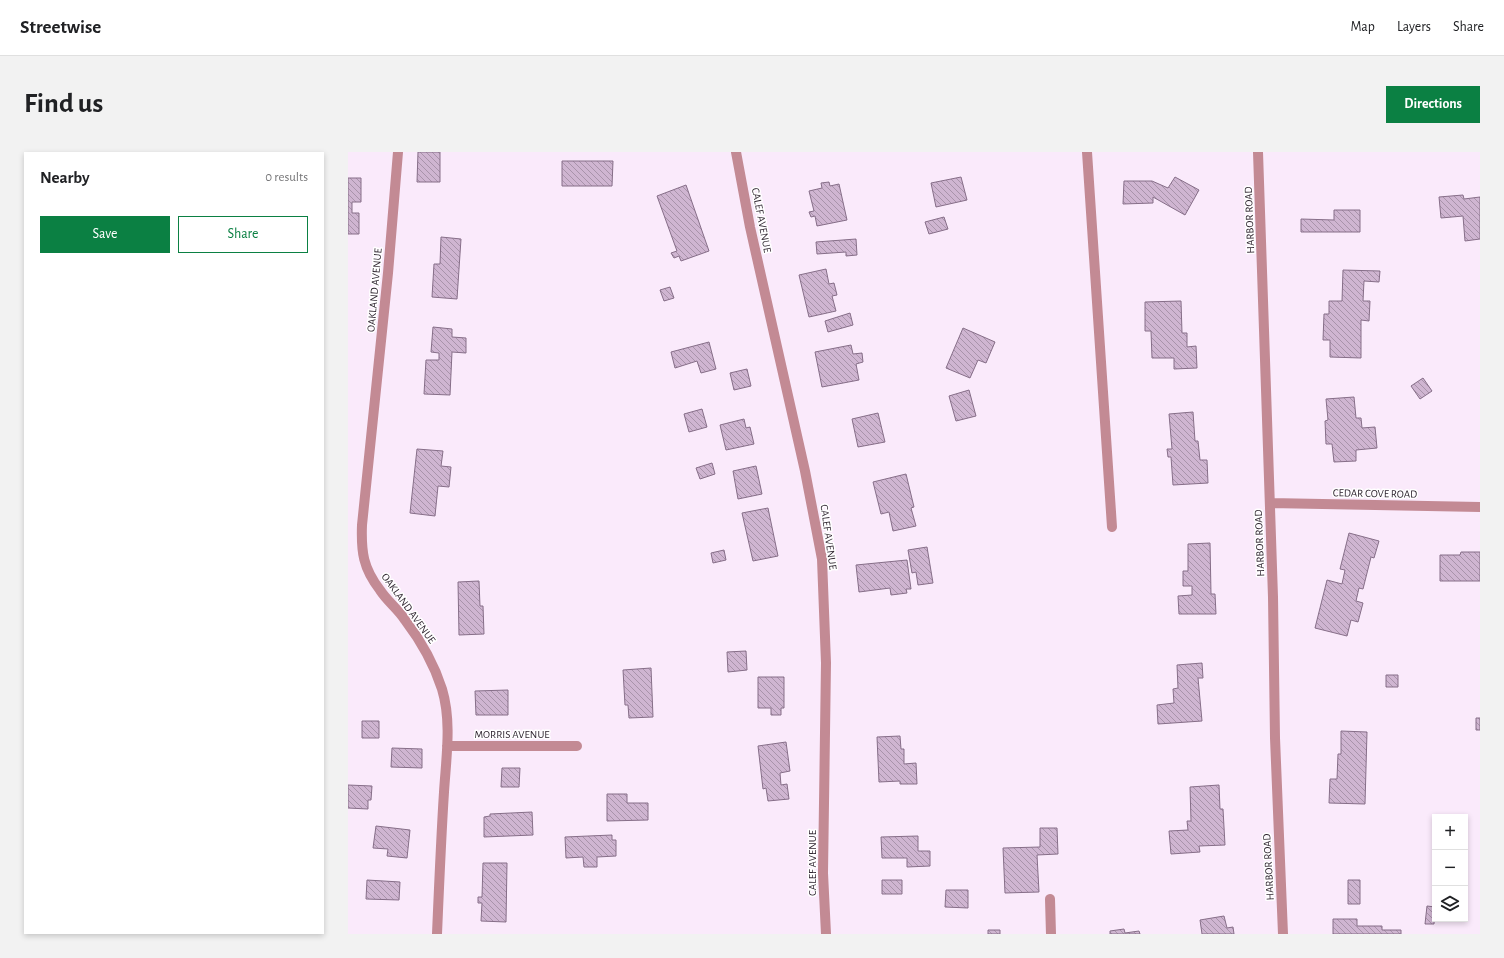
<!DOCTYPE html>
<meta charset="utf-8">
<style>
body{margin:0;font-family:"Alegreya Sans",sans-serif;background:#f2f2f2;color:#202124}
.controls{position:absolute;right:12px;bottom:12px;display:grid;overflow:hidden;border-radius:0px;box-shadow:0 2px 6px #0003}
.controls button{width:36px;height:36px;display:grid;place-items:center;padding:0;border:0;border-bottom:1px solid #e0e0e0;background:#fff;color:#202124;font:20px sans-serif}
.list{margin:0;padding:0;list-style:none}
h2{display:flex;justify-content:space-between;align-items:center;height:52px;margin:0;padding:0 16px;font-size:17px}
h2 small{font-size:13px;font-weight:400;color:#757577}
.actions{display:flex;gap:8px;padding:12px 16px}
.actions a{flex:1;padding:9px 0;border:1px solid #0b8043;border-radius:0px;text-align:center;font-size:14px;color:#0b8043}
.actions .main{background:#0b8043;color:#fff}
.icon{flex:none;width:22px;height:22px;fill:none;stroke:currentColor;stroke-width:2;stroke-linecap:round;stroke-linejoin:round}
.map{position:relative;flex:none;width:1132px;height:782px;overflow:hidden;border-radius:0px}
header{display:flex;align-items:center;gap:24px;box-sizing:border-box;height:56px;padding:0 20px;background:#fff;border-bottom:1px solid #e0e0e0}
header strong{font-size:19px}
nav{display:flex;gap:22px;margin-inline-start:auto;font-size:14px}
.intro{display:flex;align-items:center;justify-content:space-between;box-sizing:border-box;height:96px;padding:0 24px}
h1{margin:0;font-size:28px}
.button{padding:10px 18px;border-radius:0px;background:#0b8043;color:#fff;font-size:14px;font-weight:700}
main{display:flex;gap:24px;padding:0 24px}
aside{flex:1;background:#fff;border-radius:0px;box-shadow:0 2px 6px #0003}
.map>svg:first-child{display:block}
.building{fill:url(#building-back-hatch);stroke:#866e88}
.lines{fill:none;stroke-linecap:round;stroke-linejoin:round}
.street{stroke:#c38a94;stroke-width:10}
.labels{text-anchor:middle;stroke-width:3;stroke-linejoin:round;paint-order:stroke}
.street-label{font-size:11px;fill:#2f2530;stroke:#fff}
</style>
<header>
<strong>Streetwise</strong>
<nav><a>Map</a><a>Layers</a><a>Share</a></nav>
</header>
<div class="intro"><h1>Find us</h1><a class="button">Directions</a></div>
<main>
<aside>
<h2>Nearby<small>0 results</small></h2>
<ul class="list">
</ul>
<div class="actions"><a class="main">Save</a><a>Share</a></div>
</aside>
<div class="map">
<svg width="1132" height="782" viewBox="0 0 1132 782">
<defs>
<pattern id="building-back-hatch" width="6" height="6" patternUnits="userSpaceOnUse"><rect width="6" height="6" fill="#cfb5d1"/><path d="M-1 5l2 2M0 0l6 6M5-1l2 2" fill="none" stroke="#a893aa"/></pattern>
</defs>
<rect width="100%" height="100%" fill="#faeafb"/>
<path class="building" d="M70,0H92V30H69Z
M214,9H265L264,34H214Z
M613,25L619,48L588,55L583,31Z
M827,25L851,38L837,63L805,45V51L775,52L776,29H804L820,36Z
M0,26H13V50H4V61H11V82H0Z
M481,30L482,34L491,32L499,68L469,74L467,64L463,65L461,60L466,59L461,39L474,36L473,31Z
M338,33L361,99L333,109L331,104L326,106L323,101L329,99L309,44Z
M1115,43L1116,47L1132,45V87L1117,89L1115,64L1093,66L1091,45Z
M986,58H1012V80H953V67L986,68Z
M596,65L600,77L581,82L577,70Z
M93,85L113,87L109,147L84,145L86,112H92Z
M508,87L509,103L498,104V100L469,102L468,90Z
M478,117L481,132L486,131L489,143L484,144L488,159L461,165L451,123Z
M995,118L1032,119L1031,130L1016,129L1015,149H1022L1021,169L1013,168V206L982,205V188H975L976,162H981V149H994Z
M322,135L326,146L316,149L312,138Z
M833,149L834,181H839V195L848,194L849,216L826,217V206H804L803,179H797V150Z
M502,161L505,173L480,180L477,169Z
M85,175L104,177V185L118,186V201L104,200L102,243L76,242L78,208H91V201L83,200Z
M615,176L647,190L638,211L630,208L622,226L598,216Z
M361,190L368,217L353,221L349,209L327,216L323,200Z
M503,193L505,202L514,201L515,210L508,212L511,228L474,235L467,200Z
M399,217L403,234L386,238L382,221Z
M1075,226L1084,239L1072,247L1063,234Z
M621,238L628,264L608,269L601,244Z
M1006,245L1008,266H1013L1014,276L1027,275L1029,296L1008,298V309L986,310L984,292H978L977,269L980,268L978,247Z
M354,257L359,275L341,280L336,262Z
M845,260L847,289H850L852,308H859L860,331L825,333L823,305H820L819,297H824L821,262Z
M530,261L537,290L510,295L504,267Z
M396,267L398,276L402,275L406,292L378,298L372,273Z
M69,297L95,299L93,314L103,315L101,335L90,334L87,364L62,361Z
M364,311L367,322L352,327L348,316Z
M408,314L414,342L390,347L385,319Z
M558,322L566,355L563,356L568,374L545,379L541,360L533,362L525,330Z
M420,356L430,404L405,409L394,361Z
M1001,381L1031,389L1026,406L1023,405L1015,437L1011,436L1008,449L1015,451L1010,470L1003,468L999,484L967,476L979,428L994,432L997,418L992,417Z
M862,391L863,442H867L868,462H831L830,444L844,443V434H835V419H840V392Z
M579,395L585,431L570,433L568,420L564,421L560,398Z
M376,398L378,408L365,411L363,401Z
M1113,400H1132V429H1092V403H1112Z
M559,408L563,437H558L559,441L543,443L542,436L511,440L508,413Z
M131,429L132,454H135L136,482L111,483L110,430Z
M398,499L399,518L380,520L379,500Z
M854,511L855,526H850L854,569L810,572L809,553L826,551L825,537L830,536L829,513Z
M303,516L305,565L281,566L280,553H277L275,518Z
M1038,523H1050V535H1038Z
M410,525H436V556H433V563H423V556H410Z
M160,538V563H128L127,539Z
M1128,566H1132V578H1128Z
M14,569H31V586H14Z
M993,579L1019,580L1017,652L981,651L982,627H989L990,602H993Z
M552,584L553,597H556V612L568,611L569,632H552V629L531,630L529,585Z
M438,590L442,619L432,621L433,633L439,632L441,647L420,649L418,636L415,637L410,594Z
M44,596L74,597V616L43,615Z
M154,616H172L171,635H153Z
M0,633L24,634L23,648H20V657L0,656Z
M871,633L872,657H875L877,693L851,694L852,700L823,702L821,679L840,678L839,669H843L842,635Z
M259,642H279V651H300V668L259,669Z
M184,660L185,683L136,685V665L142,664V662Z
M28,674L62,678L59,706L39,704L40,697L25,696Z
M692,676H709L710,702L689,703L691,740L657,741L655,696L692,695Z
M264,683V688H268V704L249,705V715H236L235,705L218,706L217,685Z
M570,684V699H582V714L559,715V706H534L533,685Z
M135,711H159L158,770L133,769L134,751H130V745H134Z
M19,728L52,730L51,748L18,747Z
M534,728H554V742H534Z
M1000,728H1012V752H1000Z
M598,738H620V756L597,755Z
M1079,754L1087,755L1086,772H1077Z
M876,764L879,776L885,775L886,782H854L852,768Z
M985,767H1009V774H1034V778H1053V782H985Z
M776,777L777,781L791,779L792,782H762V779Z
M640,778H652V782H640Z"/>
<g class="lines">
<path class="street" d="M50,0L40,121L14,373C13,400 15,416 32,438C39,449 50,457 57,468C73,489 86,512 94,537C104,570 98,607 96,640C93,687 91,735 89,782
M388,0L402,75L457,319L474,407L478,511L475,721L478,782
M739,0L764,375
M910,0L925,445L927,586L935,782
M922,351L1132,355
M99,594H229
M702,747L703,782"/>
</g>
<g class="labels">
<g class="street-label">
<text transform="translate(414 68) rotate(79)" y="4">CALEF AVENUE</text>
<text transform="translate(901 68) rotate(-92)" y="4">HARBOR ROAD</text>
<text transform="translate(26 138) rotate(-85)" y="4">OAKLAND AVENUE</text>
<text transform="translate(1027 341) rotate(1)" y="4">CEDAR COVE ROAD</text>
<text transform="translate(481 385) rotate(82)" y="4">CALEF AVENUE</text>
<text transform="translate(911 391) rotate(-92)" y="4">HARBOR ROAD</text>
<text transform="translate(61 456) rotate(54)" y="4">OAKLAND AVENUE</text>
<text x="164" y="586">MORRIS AVENUE</text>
<text transform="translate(464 711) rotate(-90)" y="4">CALEF AVENUE</text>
<text transform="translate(920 715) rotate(-93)" y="4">HARBOR ROAD</text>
</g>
</g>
</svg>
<div class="controls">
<button>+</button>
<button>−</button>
<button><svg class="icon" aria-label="layers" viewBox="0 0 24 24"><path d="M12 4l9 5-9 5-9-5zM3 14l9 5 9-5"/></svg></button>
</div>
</div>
</main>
